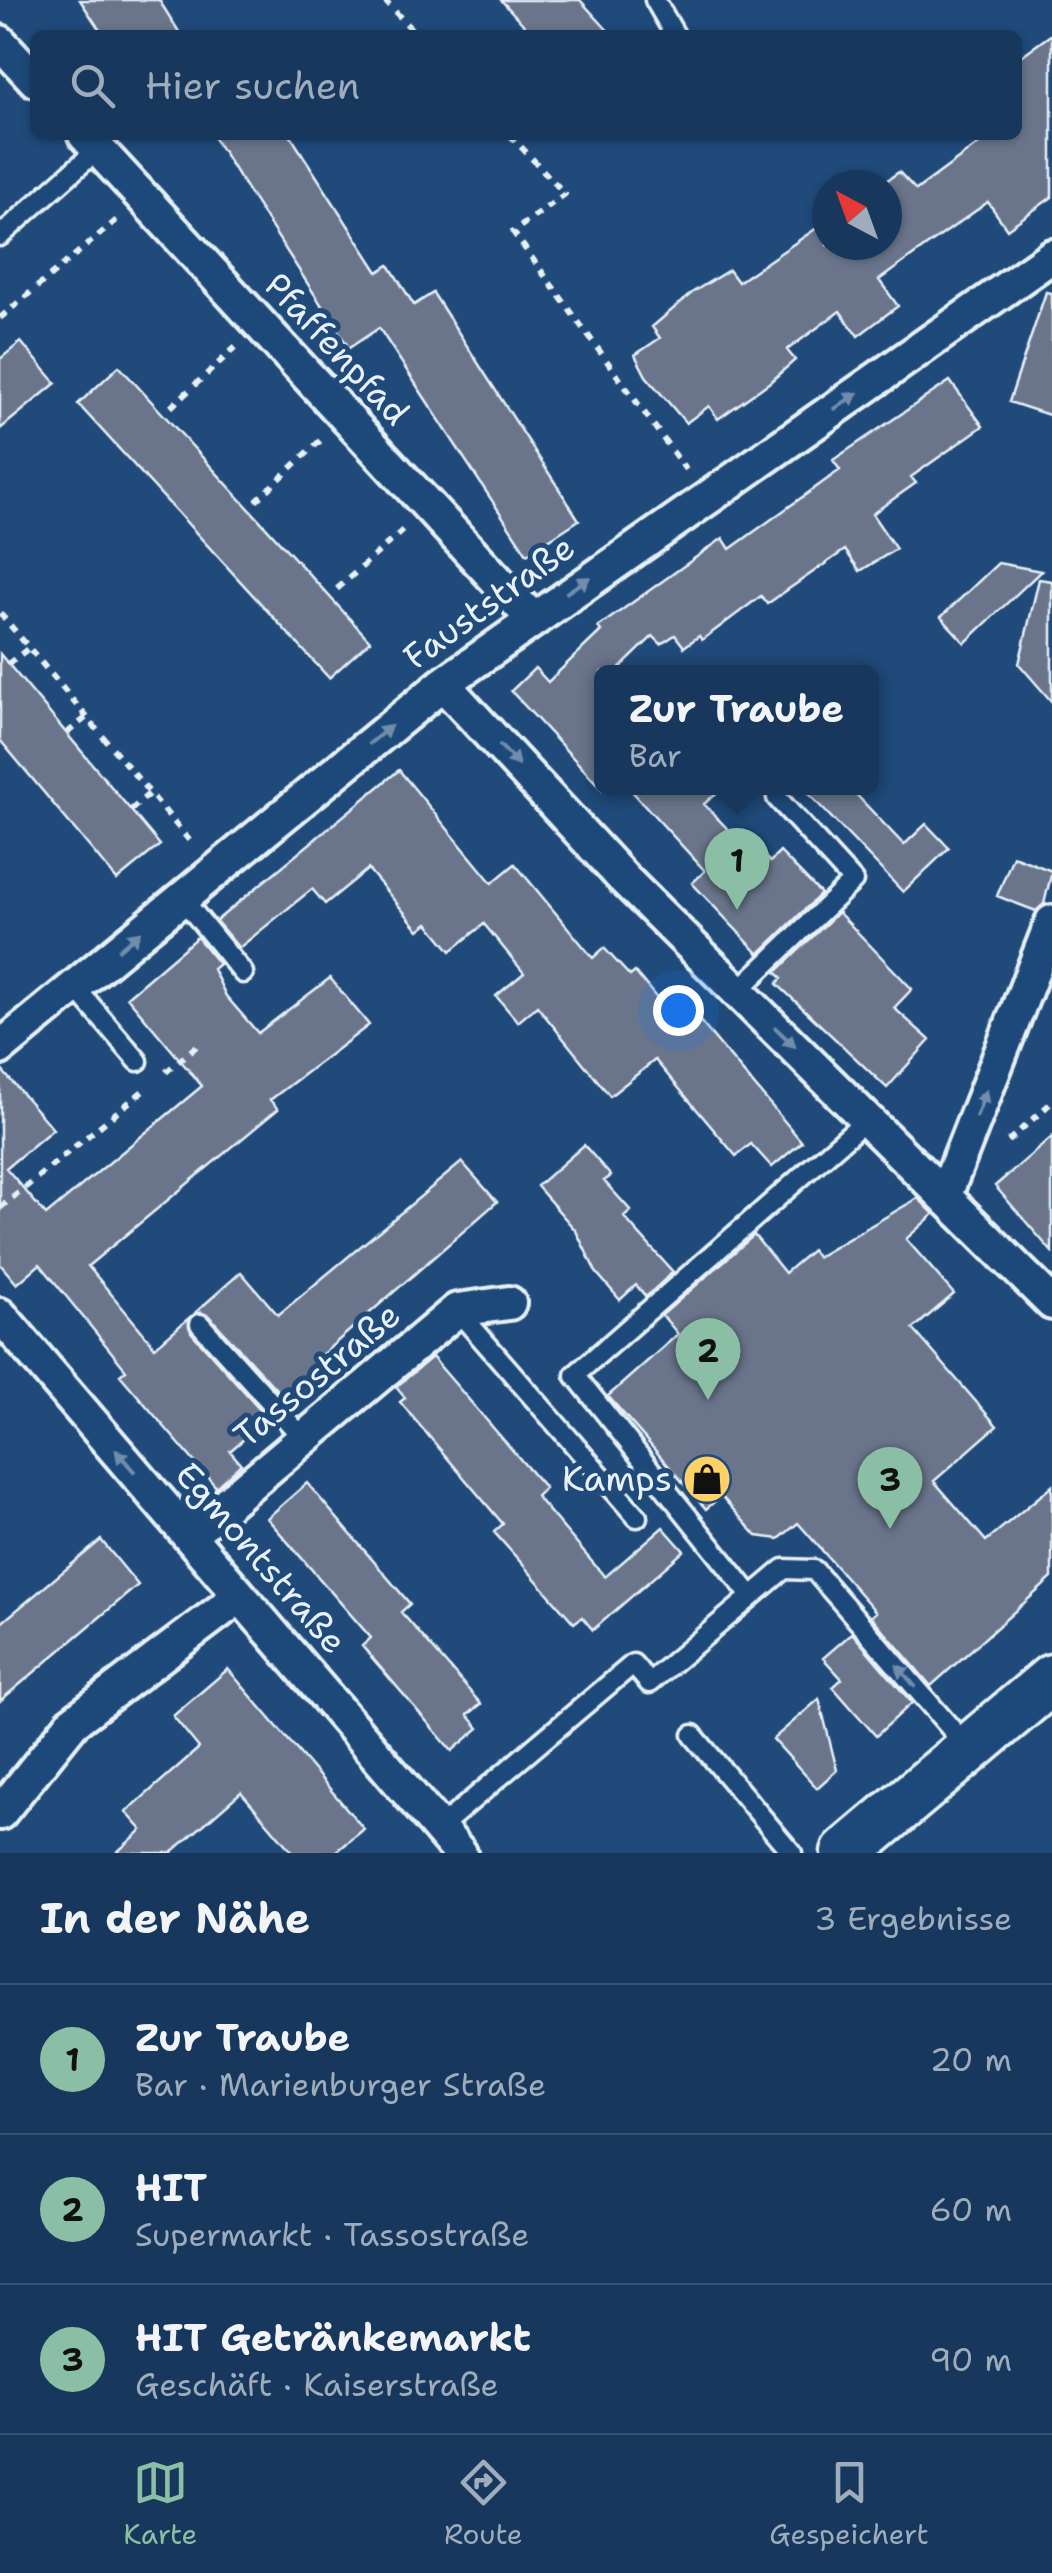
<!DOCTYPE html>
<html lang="de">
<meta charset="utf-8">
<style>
body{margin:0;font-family:"Shantell Sans",sans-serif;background:#203f62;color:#f1f3f6}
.compass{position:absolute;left:812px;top:170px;width:90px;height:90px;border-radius:50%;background:#17385c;box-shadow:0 2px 8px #0004;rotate:319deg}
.you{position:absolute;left:678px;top:1010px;width:35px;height:35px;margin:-25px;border:8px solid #fff;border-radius:50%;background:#1a73e8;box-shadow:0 0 0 15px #1a73e833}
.badge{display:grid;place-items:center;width:65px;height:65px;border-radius:50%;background:#8abfa5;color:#111;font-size:32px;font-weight:700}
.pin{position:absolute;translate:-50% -82px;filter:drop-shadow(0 2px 5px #0008)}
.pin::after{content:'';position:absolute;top:52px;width:35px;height:30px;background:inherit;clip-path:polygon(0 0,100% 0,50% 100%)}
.popup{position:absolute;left:594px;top:665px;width:285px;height:130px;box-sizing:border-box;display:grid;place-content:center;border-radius:15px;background:#17385c;filter:drop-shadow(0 2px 8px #0005);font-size:32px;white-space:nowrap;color:#9eacbb}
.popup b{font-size:38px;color:#f1f3f6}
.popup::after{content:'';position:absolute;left:50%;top:100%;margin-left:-20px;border:20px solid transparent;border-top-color:#17385c}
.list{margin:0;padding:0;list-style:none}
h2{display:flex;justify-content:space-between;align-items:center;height:130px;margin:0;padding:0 40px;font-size:42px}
h2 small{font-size:32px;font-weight:400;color:#9eacbb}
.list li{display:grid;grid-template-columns:65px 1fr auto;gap:30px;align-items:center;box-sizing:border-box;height:150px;padding:0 40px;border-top:2px solid #365272}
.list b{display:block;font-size:38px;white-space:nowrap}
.list p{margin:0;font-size:32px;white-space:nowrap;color:#9eacbb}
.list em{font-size:32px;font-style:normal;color:#9eacbb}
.icon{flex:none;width:55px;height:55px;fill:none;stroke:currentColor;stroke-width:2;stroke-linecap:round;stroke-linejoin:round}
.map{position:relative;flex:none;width:1052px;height:1853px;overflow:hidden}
.search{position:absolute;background:#17385c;box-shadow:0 2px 8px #0004;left:30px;right:30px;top:30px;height:110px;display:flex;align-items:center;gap:25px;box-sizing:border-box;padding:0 35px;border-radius:15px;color:#9eacbb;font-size:38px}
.sheet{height:580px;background:#17385c}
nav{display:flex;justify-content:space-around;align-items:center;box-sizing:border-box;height:140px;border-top:2px solid #365272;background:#17385c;font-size:28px;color:#9eacbb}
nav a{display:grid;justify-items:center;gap:5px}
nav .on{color:#8abfa5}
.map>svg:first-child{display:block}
.building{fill:#6b748b;stroke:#e8f1f8;stroke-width:2.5}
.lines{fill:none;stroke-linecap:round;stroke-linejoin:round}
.lane-casing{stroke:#e8f1f8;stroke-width:25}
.street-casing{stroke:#e8f1f8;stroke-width:40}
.secondary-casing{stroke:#e8f1f8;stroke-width:55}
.path{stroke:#e8f1f8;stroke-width:6;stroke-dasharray:8 8;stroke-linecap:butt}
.lane{stroke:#1f4a7a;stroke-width:18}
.street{stroke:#1f4a7a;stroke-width:32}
.secondary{stroke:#1f4a7a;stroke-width:48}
.oneway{fill:#6f8dac}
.labels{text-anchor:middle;stroke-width:10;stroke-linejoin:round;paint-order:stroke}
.street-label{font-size:35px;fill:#e8f1f8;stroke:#1f4a7a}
.poi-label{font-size:35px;fill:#e8f1f8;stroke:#1f4a7a;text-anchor:end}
</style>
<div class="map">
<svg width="1052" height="1853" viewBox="0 0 1052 1853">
<rect width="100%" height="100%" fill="#1f4a7a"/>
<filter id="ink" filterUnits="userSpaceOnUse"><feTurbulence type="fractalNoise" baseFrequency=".01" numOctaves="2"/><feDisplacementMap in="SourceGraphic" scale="20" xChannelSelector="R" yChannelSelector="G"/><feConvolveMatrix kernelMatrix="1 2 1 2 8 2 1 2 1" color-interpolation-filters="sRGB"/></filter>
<g filter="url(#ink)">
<path class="building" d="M80,0H159L181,35H103Z
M501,0H580L612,35H533Z
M1052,34V197L1007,229L988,202L879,280L898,306L858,336L840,311L787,350L795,360L770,382L718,419L709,406L686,423L646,376L635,355L660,338L652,327L693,292L729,270L738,282L827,221V245H887V185H880L899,172L916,190L991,135H1017V59Z
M212,135H290L378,272L389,265L414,305L433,293L579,520L527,554L379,328L349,348Z
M1046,292L1052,293V416L1009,402Z
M21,342L56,383L0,429V359Z
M119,366L370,641L329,678L78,404Z
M950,381L983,426L911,477L916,483L872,514L896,549L860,571L845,550L767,604L761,596L702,640L699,636L684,647L675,635L661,644L653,636L616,672H602V789L511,691L535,668L548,682L601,631L598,627L723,538L730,549L840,470L833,460Z
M998,563L1041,571L965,643L941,617Z
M1039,579L1052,581V702L1019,664Z
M0,654L160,845L117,880L0,740Z
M399,770L492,883L515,864L593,958L604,948L630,976L635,972L685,1032L699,1020L802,1142L772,1167L751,1144L736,1156L655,1060L610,1096L537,1006L518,1022L496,996L524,973L484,924L451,951L428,923L419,930L368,869L325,904L312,889L239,948L216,921Z
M629,788H722L704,804L759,862L765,857L770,862L780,852L821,894L759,954L692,883L705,871Z
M803,788H850L904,845L926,824L949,848L903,892Z
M1013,856L1052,871L1044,904L1036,911L997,896Z
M838,912L912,989L894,1008L930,1040L887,1088L777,984L782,978L776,972Z
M197,937L219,964L213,969L226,996L258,1033L330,978L369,1025L270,1100L278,1109L88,1266L155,1347L190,1317L191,1332L268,1418L230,1451L241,1464L216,1487L120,1375L126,1370L40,1264L17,1284L0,1264V1068L53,1129L6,1168L46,1215L202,1086L127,997Z
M1052,1137V1252L995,1186Z
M584,1145L611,1176L604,1181L631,1211L624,1217L673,1272L646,1297L636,1285L620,1300L596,1272L576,1231L537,1186Z
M462,1162L497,1202L317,1359L327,1371L298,1395L287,1401L209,1316L196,1312L241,1272L278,1315Z
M918,1198L934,1214L906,1239L954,1294L913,1329L997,1426L934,1481L986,1541L1052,1486V1578L931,1686L871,1616L876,1612L798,1523L779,1539L757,1536L721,1496L706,1509L608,1396L678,1334L662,1315L754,1235L785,1273L812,1250L817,1257Z
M432,1357L545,1488L536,1496L605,1577L663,1527L684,1551L593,1630L582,1617L574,1623L494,1532L503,1524L400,1402L405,1398L396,1387Z
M307,1483L410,1604L401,1612L481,1704L468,1715L479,1728L452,1751L362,1646L371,1638L267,1518Z
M101,1540L138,1585L0,1701V1624Z
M852,1633L912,1703L876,1736L833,1687L842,1679L823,1658Z
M228,1669L364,1829L335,1853H293L241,1792L171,1853H116L142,1830L126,1812L199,1748L173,1716Z
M819,1699L837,1770L817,1788L773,1739Z"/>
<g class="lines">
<g class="lane-casing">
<path id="lane" d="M655,0L675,35
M0,236L98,149
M181,897L243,973
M74,986L138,1061
M738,991L853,881L777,798
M457,1310L637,1517
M200,1324L304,1439
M751,1596L575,1375L867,1119
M693,1735L792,1853
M439,1828L633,1664L649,1683L784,1569L814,1570L967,1747"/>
</g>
<g class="street-casing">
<path id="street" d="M0,42L35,80
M85,135L531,617
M443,684L623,878L1052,1303
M0,1048L443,684L1052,256
M945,1195L1052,922
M0,1315L460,1853
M189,1535L457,1310L509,1303
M0,1813L73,1722L240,1596"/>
</g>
<g class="secondary-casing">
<path id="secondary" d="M846,1853L1052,1679"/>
</g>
<path class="path" d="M384,0L417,35
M510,135L565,194L513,232L686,470
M0,318L118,219
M171,407L236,347
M256,501L321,440
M337,589L403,530
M0,613L194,846
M8,664L29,648
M67,733L87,717
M131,810L150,793
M166,1072L199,1044
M1008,1141L1052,1102
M0,1208L144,1090"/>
<use href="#lane" class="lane"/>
<use href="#street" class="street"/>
<use href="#secondary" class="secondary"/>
</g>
<defs><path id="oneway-solid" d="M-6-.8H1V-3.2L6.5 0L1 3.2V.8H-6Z" transform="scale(2.5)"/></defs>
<g class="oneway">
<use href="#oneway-solid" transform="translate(846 401) rotate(-35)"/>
<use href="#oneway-solid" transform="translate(578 585) rotate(-34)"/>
<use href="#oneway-solid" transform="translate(380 735) rotate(-39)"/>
<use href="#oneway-solid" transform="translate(509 755) rotate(47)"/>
<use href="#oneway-solid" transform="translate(129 941) rotate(-40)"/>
<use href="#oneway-solid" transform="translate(785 1037) rotate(44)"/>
<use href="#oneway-solid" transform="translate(981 1104) rotate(-69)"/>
<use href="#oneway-solid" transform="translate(125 1461) rotate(-131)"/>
<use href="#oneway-solid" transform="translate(906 1676) rotate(-131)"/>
</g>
</g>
<defs>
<g id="shop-disc" transform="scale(2.5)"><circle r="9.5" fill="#ffd166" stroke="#1f4a7a"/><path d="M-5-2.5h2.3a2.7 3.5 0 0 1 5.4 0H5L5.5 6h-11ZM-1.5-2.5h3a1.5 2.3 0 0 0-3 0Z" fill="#111"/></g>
</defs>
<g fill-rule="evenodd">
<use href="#shop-disc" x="707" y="1479"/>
</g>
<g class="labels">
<g class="street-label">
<text transform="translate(337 349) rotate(47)" y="12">Pfaffenpfad</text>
<text transform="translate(489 602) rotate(-36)" y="12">Fauststraße</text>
<text transform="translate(317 1375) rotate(-40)" y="12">Tassostraße</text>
<text transform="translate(261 1558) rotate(49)" y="12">Egmontstraße</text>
</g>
<g class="poi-label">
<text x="672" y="1491">Kamps</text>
</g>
</g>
</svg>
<svg class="compass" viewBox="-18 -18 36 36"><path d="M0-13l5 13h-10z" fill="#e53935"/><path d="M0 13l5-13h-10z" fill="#9eacbb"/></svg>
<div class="you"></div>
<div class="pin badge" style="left:737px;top:910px">1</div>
<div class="popup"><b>Zur Traube</b>Bar</div>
<div class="pin badge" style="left:708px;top:1400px">2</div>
<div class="pin badge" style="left:890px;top:1529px">3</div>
<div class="search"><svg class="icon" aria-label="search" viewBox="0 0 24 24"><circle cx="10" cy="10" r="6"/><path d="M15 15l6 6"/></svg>Hier suchen</div>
</div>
<section class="sheet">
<h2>In der Nähe<small>3 Ergebnisse</small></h2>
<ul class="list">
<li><span class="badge">1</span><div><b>Zur Traube</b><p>Bar · Marienburger Straße</p></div><em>20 m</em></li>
<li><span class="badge">2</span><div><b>HIT</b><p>Supermarkt · Tassostraße</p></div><em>60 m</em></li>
<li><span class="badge">3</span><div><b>HIT Getränkemarkt</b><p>Geschäft · Kaiserstraße</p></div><em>90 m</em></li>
</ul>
</section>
<nav>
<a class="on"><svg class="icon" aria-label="map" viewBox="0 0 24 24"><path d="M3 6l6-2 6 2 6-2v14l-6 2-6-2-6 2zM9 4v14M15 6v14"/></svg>Karte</a>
<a><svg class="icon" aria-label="directions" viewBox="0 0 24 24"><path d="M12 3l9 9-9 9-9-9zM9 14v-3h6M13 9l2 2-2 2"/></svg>Route</a>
<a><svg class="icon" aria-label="saved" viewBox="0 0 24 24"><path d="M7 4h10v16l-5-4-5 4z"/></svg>Gespeichert</a>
</nav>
